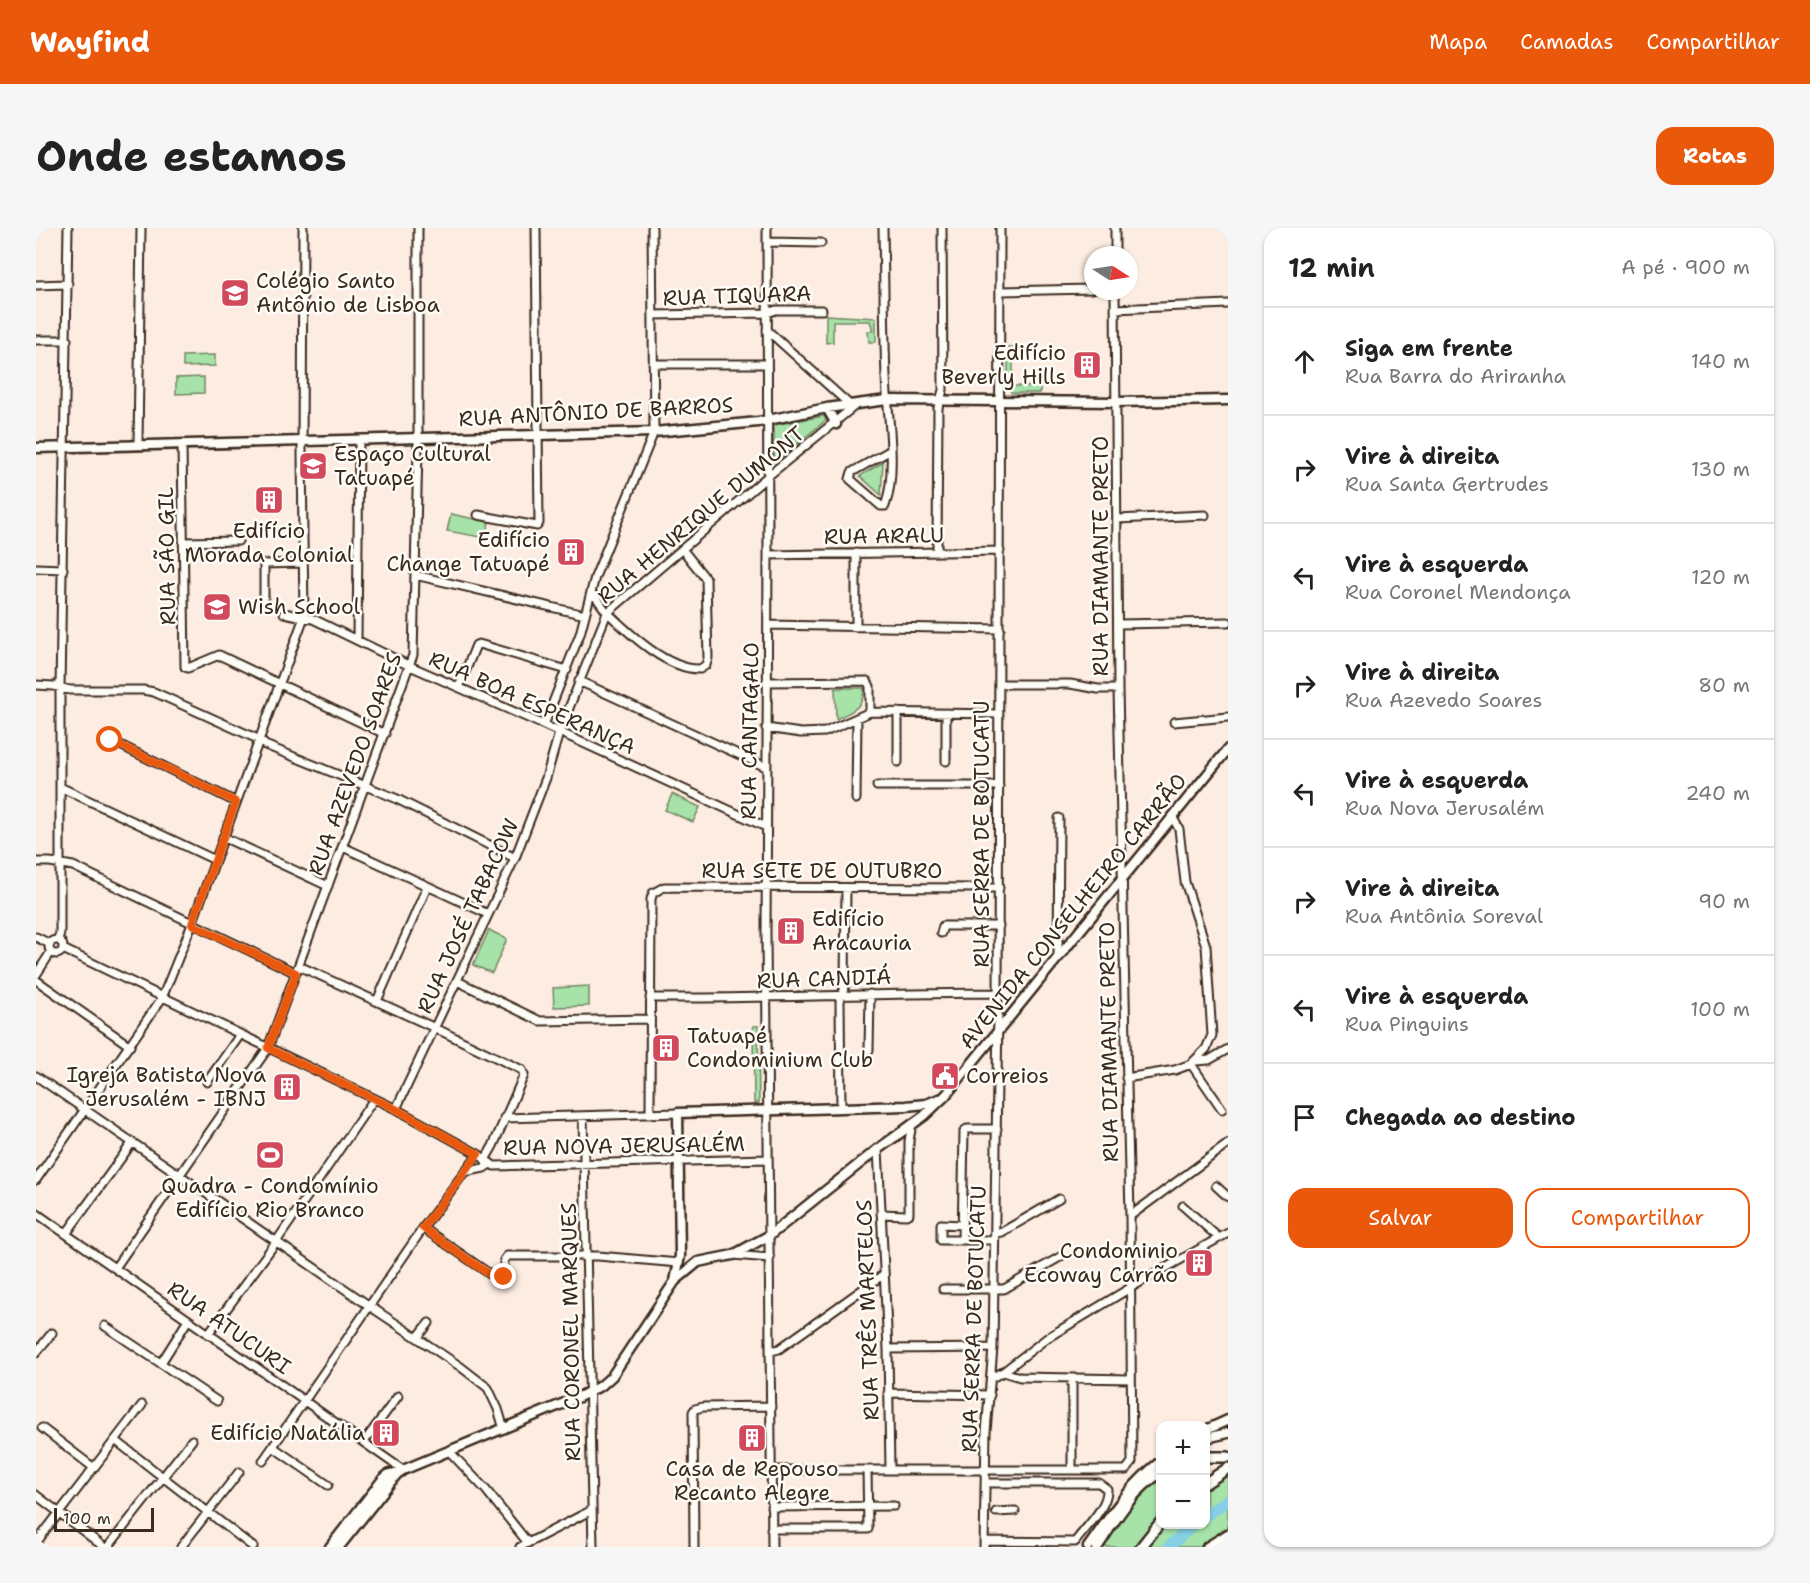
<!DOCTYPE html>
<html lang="pt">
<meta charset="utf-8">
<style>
body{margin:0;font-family:"Shantell Sans",sans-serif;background:#f6f6f6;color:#222}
.controls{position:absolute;right:18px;bottom:18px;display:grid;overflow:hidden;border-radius:12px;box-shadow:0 2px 4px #0004}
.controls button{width:54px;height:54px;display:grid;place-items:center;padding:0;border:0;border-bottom:2px solid #e0e0e0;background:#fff;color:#222;font:30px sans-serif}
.compass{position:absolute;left:1048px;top:18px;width:54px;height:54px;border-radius:50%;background:#fff;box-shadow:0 2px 4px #0004;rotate:102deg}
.scale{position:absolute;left:18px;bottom:15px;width:100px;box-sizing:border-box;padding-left:6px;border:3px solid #3b2a1e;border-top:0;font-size:16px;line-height:21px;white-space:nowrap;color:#3b2a1e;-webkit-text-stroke:4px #fdfcf7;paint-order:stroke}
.stop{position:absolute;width:18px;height:18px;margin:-14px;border:4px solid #ea580c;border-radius:50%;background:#fff}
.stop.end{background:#ea580c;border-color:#fff;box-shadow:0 2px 6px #0008}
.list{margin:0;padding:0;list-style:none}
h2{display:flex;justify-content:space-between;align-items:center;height:78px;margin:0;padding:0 24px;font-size:26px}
h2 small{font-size:20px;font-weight:400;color:#767676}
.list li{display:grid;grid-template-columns:39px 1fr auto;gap:18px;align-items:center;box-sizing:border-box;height:108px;padding:0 24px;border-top:2px solid #e0e0e0}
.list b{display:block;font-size:22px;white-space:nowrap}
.list p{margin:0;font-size:20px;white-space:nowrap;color:#767676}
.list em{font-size:20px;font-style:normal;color:#767676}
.actions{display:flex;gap:12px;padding:18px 24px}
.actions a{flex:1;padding:14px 0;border:2px solid #ea580c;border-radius:18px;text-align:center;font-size:21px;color:#ea580c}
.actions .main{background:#ea580c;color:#fff}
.icon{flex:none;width:33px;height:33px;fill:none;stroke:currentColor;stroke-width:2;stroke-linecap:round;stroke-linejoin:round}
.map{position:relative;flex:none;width:1192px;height:1319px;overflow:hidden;border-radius:18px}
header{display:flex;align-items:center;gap:36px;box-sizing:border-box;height:84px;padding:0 30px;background:#ea580c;color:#fff}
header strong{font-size:28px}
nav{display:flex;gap:33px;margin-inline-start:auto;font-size:21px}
.intro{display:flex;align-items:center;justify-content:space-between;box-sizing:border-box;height:144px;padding:0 36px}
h1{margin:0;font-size:42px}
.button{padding:15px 27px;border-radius:18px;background:#ea580c;color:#fff;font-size:21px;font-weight:700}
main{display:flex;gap:36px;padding:0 36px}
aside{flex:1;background:#fff;border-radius:18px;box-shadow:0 2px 4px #0004}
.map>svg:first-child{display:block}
.green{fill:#a7e2a8;stroke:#718663;stroke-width:1.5}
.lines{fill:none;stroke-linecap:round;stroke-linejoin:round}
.river{stroke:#85d0e5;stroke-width:12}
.minor-casing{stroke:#3b2a1e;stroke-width:11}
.major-casing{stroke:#3b2a1e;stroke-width:13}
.highway-casing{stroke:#3b2a1e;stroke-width:14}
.minor{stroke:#fdfcf7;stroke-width:7}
.major{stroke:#fdfcf7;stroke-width:8}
.highway{stroke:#fdfcf7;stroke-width:9}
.route{stroke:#ea580c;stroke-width:8}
.labels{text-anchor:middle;stroke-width:5;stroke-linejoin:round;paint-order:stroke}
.poi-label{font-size:21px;fill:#3b2a1e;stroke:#fdfcf7;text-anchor:start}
.street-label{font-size:21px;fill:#3b2a1e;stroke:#fdfcf7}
</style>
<header>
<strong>Wayfind</strong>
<nav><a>Mapa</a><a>Camadas</a><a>Compartilhar</a></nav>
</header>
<div class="intro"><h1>Onde estamos</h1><a class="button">Rotas</a></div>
<main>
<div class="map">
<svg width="1192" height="1319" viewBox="0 0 1192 1319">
<rect width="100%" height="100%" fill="#fdece1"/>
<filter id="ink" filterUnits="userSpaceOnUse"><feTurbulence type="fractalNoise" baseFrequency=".0167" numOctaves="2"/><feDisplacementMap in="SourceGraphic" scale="12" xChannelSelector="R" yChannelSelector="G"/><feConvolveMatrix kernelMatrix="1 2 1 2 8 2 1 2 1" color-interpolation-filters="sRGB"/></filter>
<g filter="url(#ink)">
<path class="green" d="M790,87L840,90V114H833L832,103H837L834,93H797V114L790,115Z
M972,119H977V158L1004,159V165H976L972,161Z
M179,127V138L147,139V128Z
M168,149V165L140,166V150Z
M788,188L790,192L743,231H738V197Z
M847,234L845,267L824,248Z
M415,286L453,294L450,310L411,303Z
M799,460H828C828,480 816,483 800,491Z
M636,566L664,579L657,594L629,582Z
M453,702L471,711L456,745L437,737Z
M553,758V778L518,779L517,760Z
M717,798H722L723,875H718Z
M1192,1243V1319H1110L1129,1297L1170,1296V1262Z
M1124,1248V1287L1099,1319H1066L1094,1279Z"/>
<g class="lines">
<path class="river" d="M1170,1287L1192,1272
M1133,1319L1158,1296"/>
<g class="minor-casing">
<path id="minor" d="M731,0L732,327L730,707L736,1319
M847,0C848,49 848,99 850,148C851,186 862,243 849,278H845L814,251L816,244L855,222
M1079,0V27
M731,14L785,15
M0,57L32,56
M964,63L1057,61
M1079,81L1192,76
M617,87L731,85L740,82H786
M731,102L814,177
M0,112H31
M617,136H731
M146,216L149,439L152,440L183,427L349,506
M102,217L105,0
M442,287L501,298L503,295L500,0
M1081,291L1169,287
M148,314L202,313
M901,324L902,180L907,162L906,0
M820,325V399
M732,327L964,323
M0,340L27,341
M379,347L549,387
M555,365C563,370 566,380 573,386C595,407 632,442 664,441L670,437L672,430L670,351L646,321
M228,376V336L267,335
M248,385L277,391L374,438L508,497L730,599
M1082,396L1192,394
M732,397L964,401
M321,412L323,212
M543,453L730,539
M730,454L831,453L834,458V484
M963,456H1034L1062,461H1082
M0,457L18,458L34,462H107L118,464L224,512L229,517L359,570L479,630
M423,459L440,417L443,416L531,442
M862,484V534
M1138,494L1192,489
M508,497L544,406L559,349L618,204L616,0
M730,500L765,505L789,504L834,484L963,486
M74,512L200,574
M910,533V485
M841,558H963
M24,559L179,632
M820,571L821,490
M187,609L292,658
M307,619L452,686
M0,634H14L37,638L260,745
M905,705L907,698H963
M0,709L14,716
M13 719a7 7 0 1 1 14 0a7 7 0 1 1-14 0Z
M22,712L24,705V460L32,0
M27,721L360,881L442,926L458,938L732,931
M1022,731L1023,590
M263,738L399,800L486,842L488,847L457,918L449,932
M0,747L15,724
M0,752L94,818
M421,753L504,793L614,791
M614,770C730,771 846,765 962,765
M341,773L391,659
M833,822L834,766
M1160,833L1173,832L1192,821
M1155,836L1186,881
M0,848L335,1079L425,1139L452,1160L462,1181L468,1201
M1090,850L1139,842L1155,836L1170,821L1176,807L1170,718L1149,654L1143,601L1137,590
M171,854L204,807
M805,880L804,773L809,757L810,660
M360,881L479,630L510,550L523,505L571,385L732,248L821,176
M614,886L615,671L617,665L628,659L963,660
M547,888L557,1319
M468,890L642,885
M842,921L852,1121L854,1242
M428,944L448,940L454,936
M0,952L126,770L156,696L268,389L266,226L267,0
M1180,958L1192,969
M1147,978L1183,1010
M0,985L367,1242
M845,986L870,987L873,986V913L876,896
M1094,988L1192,916
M926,997L905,996V1012H958
M387,1000L464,1053L468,1049V1032L471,1028H562L643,1035
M959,1005L966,1004L1023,971
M30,1006L96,915
M926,1012L928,903L931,901H961
M697,1027L734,1030
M79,1040L232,820L377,427L382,222V0
M907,1061H968L1024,1029
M69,1098L181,1173
M172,1106L240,1014L338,871
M382,1109L393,1095
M852,1121L957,1120
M735,1123L743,1121L848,1046
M0,1125L16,1105
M125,1135L152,1092
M967,1144L984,1149L1095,1151
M955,1150L967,1144L1011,1110L1094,1060L1192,1005
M1036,1150V1241
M852,1165L954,1167
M6,1200L58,1240
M79,1212L217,1319
M328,1214L362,1168
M237,1219L292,1257
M413,1223L450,1262L492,1315
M227,1233L387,1000L442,926
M735,1242H1090L1096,1234L1094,988L1082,461L1079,63
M0,1267L68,1319
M735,1279L858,1278
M960,1284L979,1283
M735,1301H832L831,1242
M948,1313L1039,1314C1049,1300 1072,1279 1071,1261L1063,1255H949
M0,1315L106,1177
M72,1319L156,1212
M145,1319L203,1244
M484,1319L556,1282
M658,1319L657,1184L659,1181L667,1179L735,1178
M948,1319L950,1204L957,1120L962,785L964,0
M1188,1319L1191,1307"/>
</g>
<g class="major-casing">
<path id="major" d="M791,180L800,196
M0,220L618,204L722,194L791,180L851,172L1080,174L1192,172
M639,1053L644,1028L642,885L870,878L890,876L903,871
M1170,1202L1192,1192
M1170,1210L1192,1205
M294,1319L347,1251L353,1246H361
M303,1319L361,1246L367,1242L543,1169L566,1157L576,1148L639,1053L662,1034L697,1027L734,1007L842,921L888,888L910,867L1192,521
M1052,1319C1075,1287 1093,1258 1124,1234
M1171,1319L1192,1306"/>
</g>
<g class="highway-casing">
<path id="highway" d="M1170,1229H1192
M1170,1255L1192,1240
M1061,1319C1079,1292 1096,1262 1124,1245
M1105,1319L1124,1295"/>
</g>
<use href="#minor" class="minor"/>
<use href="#major" class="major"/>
<use href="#highway" class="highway"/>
</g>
</g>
<g class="lines" filter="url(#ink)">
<path class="route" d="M74,512L200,574L156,696L260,745L232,820L360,881L442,926L387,1000L463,1053H466L468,1049"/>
</g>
<defs>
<g id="school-square" transform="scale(1.5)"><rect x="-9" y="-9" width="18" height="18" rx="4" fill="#d1495b" stroke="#fdfcf7"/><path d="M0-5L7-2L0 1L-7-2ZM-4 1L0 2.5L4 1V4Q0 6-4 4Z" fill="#fff"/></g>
<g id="building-square" transform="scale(1.5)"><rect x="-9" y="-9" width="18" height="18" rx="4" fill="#d1495b" stroke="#fdfcf7"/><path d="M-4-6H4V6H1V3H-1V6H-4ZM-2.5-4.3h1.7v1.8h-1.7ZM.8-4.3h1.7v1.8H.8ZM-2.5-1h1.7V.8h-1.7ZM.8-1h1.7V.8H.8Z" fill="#fff"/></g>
<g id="university-square" transform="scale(1.5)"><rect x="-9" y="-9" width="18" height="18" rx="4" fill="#d1495b" stroke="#fdfcf7"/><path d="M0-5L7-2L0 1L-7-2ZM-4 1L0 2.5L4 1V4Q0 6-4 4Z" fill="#fff"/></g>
<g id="civic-square" transform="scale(1.5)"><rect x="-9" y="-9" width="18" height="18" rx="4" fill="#d1495b" stroke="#fdfcf7"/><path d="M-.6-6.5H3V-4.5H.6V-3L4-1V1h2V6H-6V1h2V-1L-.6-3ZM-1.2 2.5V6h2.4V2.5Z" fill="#fff"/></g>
<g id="stadium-square" transform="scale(1.5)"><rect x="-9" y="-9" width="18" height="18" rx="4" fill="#d1495b" stroke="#fdfcf7"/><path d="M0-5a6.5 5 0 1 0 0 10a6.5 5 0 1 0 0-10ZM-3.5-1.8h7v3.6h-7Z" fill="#fff"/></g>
</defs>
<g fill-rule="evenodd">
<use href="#school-square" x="199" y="65"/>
<use href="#building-square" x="1051" y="137"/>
<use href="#university-square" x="277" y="238"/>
<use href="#building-square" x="233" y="272"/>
<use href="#building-square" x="535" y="324"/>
<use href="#school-square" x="181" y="379"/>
<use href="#building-square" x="755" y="703"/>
<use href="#building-square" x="630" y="820"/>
<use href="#civic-square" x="909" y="848"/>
<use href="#building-square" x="251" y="859"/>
<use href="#stadium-square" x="234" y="927"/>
<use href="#building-square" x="1163" y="1035"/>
<use href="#building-square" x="350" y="1205"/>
<use href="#building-square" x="716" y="1210"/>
</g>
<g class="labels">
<g class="poi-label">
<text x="220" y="60">Colégio Santo<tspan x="220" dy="24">Antônio de Lisboa</tspan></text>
<text x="1030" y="132" text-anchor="end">Edifício<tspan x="1030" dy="24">Beverly Hills</tspan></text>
<text x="298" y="233">Espaço Cultural<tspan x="298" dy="24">Tatuapé</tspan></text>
<text x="233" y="310" text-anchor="middle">Edifício<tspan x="233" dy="24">Morada Colonial</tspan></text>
<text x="514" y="319" text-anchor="end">Edifício<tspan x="514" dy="24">Change Tatuapé</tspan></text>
<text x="202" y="386">Wish School</text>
<text x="776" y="698">Edifício<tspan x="776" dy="24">Aracauria</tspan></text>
<text x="651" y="815">Tatuapé<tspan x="651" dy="24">Condominium Club</tspan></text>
<text x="230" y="854" text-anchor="end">Igreja Batista Nova<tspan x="230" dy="24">Jerusalém - IBNJ</tspan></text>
<text x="930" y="855">Correios</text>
<text x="234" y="965" text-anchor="middle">Quadra - Condomínio<tspan x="234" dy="24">Edifício Rio Branco</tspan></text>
<text x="1142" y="1030" text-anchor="end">Condominio<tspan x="1142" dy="24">Ecoway Carrão</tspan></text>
<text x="329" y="1212" text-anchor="end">Edifício Natália</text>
<text x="716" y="1248" text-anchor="middle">Casa de Repouso<tspan x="716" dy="24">Recanto Alegre</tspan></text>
</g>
<g class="street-label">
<text transform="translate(701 68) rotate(-2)" y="7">RUA TIQUARA</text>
<text transform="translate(560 184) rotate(-3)" y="7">RUA ANTÔNIO DE BARROS</text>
<text transform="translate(665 287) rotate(-40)" y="7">RUA HENRIQUE DUMONT</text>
<text transform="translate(848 308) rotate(-1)" y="7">RUA ARALU</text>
<text transform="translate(131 328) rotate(-91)" y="7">RUA SÃO GIL</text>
<text transform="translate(1065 328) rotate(-90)" y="7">RUA DIAMANTE PRETO</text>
<text transform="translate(496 475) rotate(24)" y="7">RUA BOA ESPERANÇA</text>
<text transform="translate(714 503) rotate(-89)" y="7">RUA CANTAGALO</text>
<text transform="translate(319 536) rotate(-70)" y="7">RUA AZEVEDO SOARES</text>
<text transform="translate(946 606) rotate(-90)" y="7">RUA SERRA DE BOTUCATU</text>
<text x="786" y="650">RUA SETE DE OUTUBRO</text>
<text transform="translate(1037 683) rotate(-51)" y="7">AVENIDA CONSELHEIRO CARRÃO</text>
<text transform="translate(432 688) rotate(-65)" y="7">RUA JOSÉ TABACOW</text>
<text transform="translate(788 751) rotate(-2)" y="7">RUA CANDIÁ</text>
<text transform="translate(1073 814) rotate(-91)" y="7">RUA DIAMANTE PRETO</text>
<text transform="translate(588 918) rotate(-1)" y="7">RUA NOVA JERUSALÉM</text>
<text transform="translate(832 1082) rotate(-92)" y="7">RUA TRÊS MARTELOS</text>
<text transform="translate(938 1091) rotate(-88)" y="7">RUA SERRA DE BOTUCATU</text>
<text transform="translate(193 1100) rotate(35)" y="7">RUA ATUCURI</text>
<text transform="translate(535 1104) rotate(-91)" y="7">RUA CORONEL MARQUES</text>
</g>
</g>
</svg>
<div class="controls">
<button>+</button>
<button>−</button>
</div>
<svg class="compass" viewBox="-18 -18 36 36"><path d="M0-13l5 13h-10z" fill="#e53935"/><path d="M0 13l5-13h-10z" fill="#767676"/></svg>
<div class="scale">100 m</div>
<div class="stop" style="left:74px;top:512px"></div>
<div class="stop end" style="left:468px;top:1049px"></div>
</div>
<aside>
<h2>12 min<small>A pé · 900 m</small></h2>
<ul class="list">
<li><svg class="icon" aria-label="ahead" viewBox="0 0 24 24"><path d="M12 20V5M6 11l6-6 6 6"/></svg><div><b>Siga em frente</b><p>Rua Barra do Ariranha</p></div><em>140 m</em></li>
<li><svg class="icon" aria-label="right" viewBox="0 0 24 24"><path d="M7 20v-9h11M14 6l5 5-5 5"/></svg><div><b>Vire à direita</b><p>Rua Santa Gertrudes</p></div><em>130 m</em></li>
<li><svg class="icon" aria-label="left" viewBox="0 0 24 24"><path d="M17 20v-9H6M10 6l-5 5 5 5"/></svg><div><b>Vire à esquerda</b><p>Rua Coronel Mendonça</p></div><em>120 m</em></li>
<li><svg class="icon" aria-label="right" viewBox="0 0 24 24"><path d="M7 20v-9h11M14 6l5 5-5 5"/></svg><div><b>Vire à direita</b><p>Rua Azevedo Soares</p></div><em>80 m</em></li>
<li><svg class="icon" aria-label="left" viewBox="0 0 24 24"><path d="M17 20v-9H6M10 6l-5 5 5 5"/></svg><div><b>Vire à esquerda</b><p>Rua Nova Jerusalém</p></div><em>240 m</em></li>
<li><svg class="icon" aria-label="right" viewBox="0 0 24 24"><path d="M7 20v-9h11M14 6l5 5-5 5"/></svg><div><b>Vire à direita</b><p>Rua Antônia Soreval</p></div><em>90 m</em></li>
<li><svg class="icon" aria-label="left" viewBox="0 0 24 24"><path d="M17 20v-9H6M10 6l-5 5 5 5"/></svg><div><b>Vire à esquerda</b><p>Rua Pinguins</p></div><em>100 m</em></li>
<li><svg class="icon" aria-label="arrive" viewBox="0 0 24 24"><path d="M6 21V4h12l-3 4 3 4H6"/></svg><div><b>Chegada ao destino</b></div></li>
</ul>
<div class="actions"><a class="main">Salvar</a><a>Compartilhar</a></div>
</aside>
</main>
